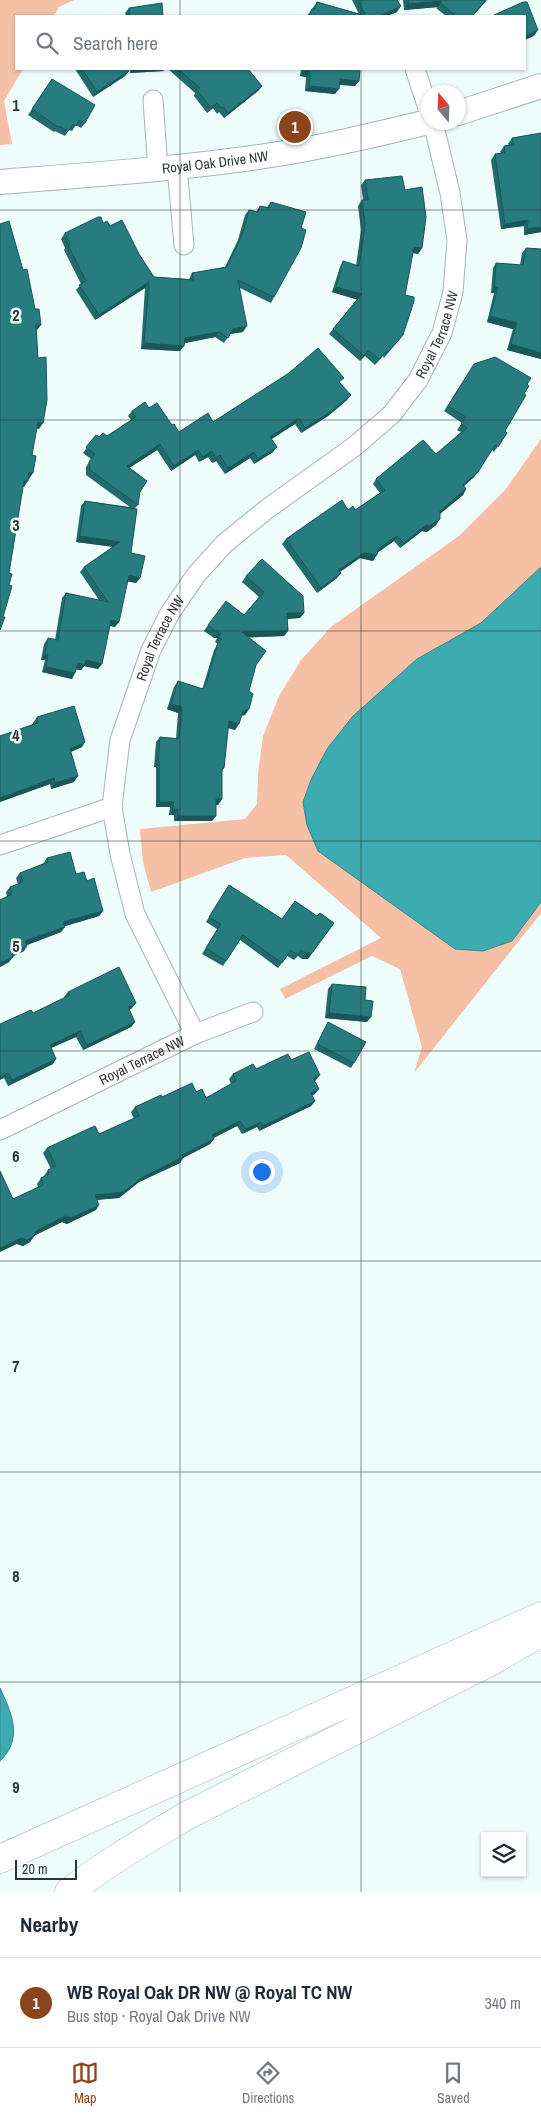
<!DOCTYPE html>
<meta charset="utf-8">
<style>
body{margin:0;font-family:"Archivo Narrow",sans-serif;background:#f6f6f7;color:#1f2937}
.controls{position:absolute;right:15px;bottom:15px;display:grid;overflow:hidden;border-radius:0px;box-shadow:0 1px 4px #0004}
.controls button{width:45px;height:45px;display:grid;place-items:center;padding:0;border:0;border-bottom:1px solid #e0e1e3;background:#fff;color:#1f2937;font:25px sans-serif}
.compass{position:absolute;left:421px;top:85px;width:45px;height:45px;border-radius:50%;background:#fff;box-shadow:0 1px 4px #0004;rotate:341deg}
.scale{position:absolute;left:15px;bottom:12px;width:62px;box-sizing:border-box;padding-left:5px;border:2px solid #303535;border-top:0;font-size:14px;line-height:18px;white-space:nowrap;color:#303535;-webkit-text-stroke:4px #effcfc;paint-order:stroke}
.you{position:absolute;left:261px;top:1171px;width:18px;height:18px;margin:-12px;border:4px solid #fff;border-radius:50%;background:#1a73e8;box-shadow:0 0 0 8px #1a73e833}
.badge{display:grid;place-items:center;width:32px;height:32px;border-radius:50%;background:#8a451d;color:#fff;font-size:16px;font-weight:700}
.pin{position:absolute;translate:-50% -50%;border:2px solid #fff;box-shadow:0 1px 5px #0006}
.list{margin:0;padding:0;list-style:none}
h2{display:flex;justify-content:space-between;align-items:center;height:65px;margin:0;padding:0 20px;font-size:21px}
h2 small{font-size:16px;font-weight:400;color:#747a83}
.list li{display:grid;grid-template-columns:32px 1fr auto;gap:15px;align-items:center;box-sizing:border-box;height:90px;padding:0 20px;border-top:1px solid #e0e1e3}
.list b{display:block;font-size:19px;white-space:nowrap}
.list p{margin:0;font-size:16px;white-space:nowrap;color:#747a83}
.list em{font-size:16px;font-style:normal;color:#747a83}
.icon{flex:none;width:28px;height:28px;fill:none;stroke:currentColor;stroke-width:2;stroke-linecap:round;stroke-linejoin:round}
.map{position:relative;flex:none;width:541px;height:1892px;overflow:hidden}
.search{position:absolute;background:#fff;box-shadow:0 1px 4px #0004;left:15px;right:15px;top:15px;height:55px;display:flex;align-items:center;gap:12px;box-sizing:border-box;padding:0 18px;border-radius:0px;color:#747a83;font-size:19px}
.sheet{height:155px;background:#fff}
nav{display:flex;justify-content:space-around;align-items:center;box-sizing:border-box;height:70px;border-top:1px solid #e0e1e3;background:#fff;font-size:14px;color:#747a83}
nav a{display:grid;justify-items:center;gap:2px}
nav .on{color:#8a451d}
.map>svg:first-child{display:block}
.green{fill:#f5c0a5}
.water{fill:#3cacb0;stroke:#38888b}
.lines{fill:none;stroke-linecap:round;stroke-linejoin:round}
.minor-casing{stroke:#a7b4b4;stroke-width:21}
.tertiary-casing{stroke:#a7b4b4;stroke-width:26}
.motorway-casing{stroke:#a7b4b4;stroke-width:29}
.minor{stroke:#fff;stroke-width:19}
.tertiary{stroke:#fff;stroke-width:24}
.motorway{stroke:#fff;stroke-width:28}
.wall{fill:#216b6d}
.shaded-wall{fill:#1b5759}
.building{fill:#267c7f;stroke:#1b5759}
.grid{fill:none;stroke:#303535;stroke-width:1;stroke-opacity:0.55}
.labels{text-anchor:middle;stroke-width:5;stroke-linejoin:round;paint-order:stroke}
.street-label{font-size:14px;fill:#303535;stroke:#effcfc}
.grid-label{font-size:16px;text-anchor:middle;font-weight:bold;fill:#303535;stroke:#effcfc;stroke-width:5;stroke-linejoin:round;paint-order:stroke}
</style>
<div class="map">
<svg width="541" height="1892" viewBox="0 0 541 1892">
<rect width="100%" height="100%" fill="#effcfc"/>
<path class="green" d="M0,0H74L59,7L54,16H16V69H23L4,101L12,144L0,145Z
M541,439V913L414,1073L422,1047L400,969L372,956L285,999L280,989L381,938L286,855L245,858L151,892L143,862L140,829L245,819L257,804L258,773L263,736L279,696L301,660L332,626L459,536L505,490Z"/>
<path class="water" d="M541,567V902L512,941L483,951L455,949L318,851L307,825L303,802L311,780L327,749L353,716L417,659L481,623Z
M0,1688C11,1712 24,1738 0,1761Z"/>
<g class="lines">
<g class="minor-casing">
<g id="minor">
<path d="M415,69L428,108"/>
<path d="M153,100L158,170"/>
<path d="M177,167L184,245"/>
<path d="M0,845L112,807"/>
<path d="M195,1034L253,1012"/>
<path id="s1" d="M0,1130L195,1034L135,914L120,854L112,807L120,740L151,650L170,613L196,575L224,544L267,509L355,446L392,414L418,380L442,333L453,292L457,240L450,193L433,122"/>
</g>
</g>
<g class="tertiary-casing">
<g id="tertiary">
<path d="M458,113L541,86"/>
<path id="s2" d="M0,182C89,175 177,169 265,156C320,148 374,135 428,122"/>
</g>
</g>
<g class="motorway-casing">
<path id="motorway" d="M0,1859L541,1616
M69,1892C106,1863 146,1840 186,1816L490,1662L535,1636"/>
</g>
<use href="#minor" class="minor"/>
<use href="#tertiary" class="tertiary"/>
<use href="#motorway" class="motorway"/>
</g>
<path class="wall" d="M352,0H397V12L387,16H307L317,2L359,14Z
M403,0H487L473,16H446L436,8L438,7L404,10Z
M129,8L163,16H126L125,13Z
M75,69H127L129,71L125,76L93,97Z
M130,69H165L163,71L130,73Z
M168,69H248L262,86L258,91L224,118L219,112L217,114L213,108L207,113L194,96L195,93Z
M301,69H360L359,81L355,86L339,85L335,94L305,91L306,77L300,76Z
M52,79L85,123L81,128L76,125L72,131L69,130L65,136L55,131L54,132L28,115Z
M512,138L541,232L524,235V226L501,229L491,160L495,154L501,153L500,152L504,146L509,145L508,144Z
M365,180L405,190L422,248L418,254L413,253L405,295L403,335L384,358L383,356L375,365L365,356L360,361L329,334L357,299L332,292L340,267L343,261L356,266L361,230L358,206L362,200H363L361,185Z
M271,202L274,297L271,303L240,288L243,332L230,334L224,343L215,337L184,343L180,351L141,349L145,288L95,320L76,290L81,284L64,250L65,248L61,239L65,233L103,223L110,226L139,254L154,277L189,279L192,273L225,267L238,240L245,215L249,210L256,212L260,206L267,207Z
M526,248L541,249V359L507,350L513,329L487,322L494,293H491L493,268L496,263L520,265L522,253Z
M474,364L527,384L505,431L507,433L494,452L492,450L474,477L464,486L466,489L463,495L440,514L436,525L427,532L422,531L400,548L394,541L377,553L373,561L360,558L340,572L337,578L317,593L282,544L286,539L348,510H355L380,493L373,484L376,479L436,454L461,432L457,430L462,423L444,411Z
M340,383L347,400L328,416L301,433L295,424L272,439L273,452L254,464L250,458L225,474L216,461L212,463L208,457L199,462L195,455L171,471L157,450L129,468L139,492L138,505L135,508L131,553L140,578L136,583L127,581L115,627L110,626L102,664L98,669L84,666L81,670L76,669L72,679L42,672L45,660H41L44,644L48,638L55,640L62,598L66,593L99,600L80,572L84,567L113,547L76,542L81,506L85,501L130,507L86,475V467L91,459L83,453L96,435L99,437L107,436L131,420L128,416L132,411L149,408L179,432L213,422Z
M246,576L304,613L300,618L287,619L288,631L284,636L248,637L255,666L249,691V709L245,715L241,716L235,730L228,728L224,768L222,771V799L218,805H216V816L212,821H174V815H169L170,807H156V767H154L156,742L160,737L176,738L178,713L167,709L174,687L178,681L202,689L203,687L214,650L218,644L215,642L217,638H214L204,631L208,625L244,615L259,597L242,582Z
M37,717L82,747L71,752L74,782L51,789L50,784L0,802V736L33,724V723Z
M47,858L87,881L103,911L99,916L65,926L61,932L27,945L24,951L13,956L9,962L0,967V900L7,897L6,892L10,887L18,884L16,878L20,873L43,864Z
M225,891L282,919L295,901L308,959H302L298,956L294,960L287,956L278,968L240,940L223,966L202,954L217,929L206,922Z
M332,984L365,1000L367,1022L325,1018L328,989Z
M68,992L132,1008L129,1010L135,1022L131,1027L83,1050L76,1037L51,1048L53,1064L8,1086L4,1078L33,1013L64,998V997Z
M328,1022L354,1063L351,1068L314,1049L325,1028Z
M291,1060L316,1080L315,1081V1094L312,1095L315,1101L311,1106L259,1131L257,1127L242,1134L237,1126L214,1138L210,1144L183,1158L180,1163L139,1182L119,1198L97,1200L96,1210L67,1224L62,1222L35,1235L30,1242L23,1246L17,1244L13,1199L38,1187L37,1184L41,1178L44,1177V1176L48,1170L51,1169L43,1153L47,1148L99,1134L134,1119L131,1112L135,1107L162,1097L196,1092L206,1098L231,1084L229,1079L233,1074Z"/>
<path class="shaded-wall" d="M442,1L438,7L404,10L408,4Z
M401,6L397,12L387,16H380Z
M538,30L534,36L525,40V36Z
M133,69H165L163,71L130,73Z
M129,71L125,76L93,97L97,92Z
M304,71H310L306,77L300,76Z
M340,79L359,81L355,86L336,84Z
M262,86L258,91L224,118L228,113Z
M309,86L339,89L335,94L305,91Z
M217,103L213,108L207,113L211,108Z
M528,220L524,226L501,229L505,224Z
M541,227V232L524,235L527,229Z
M414,247L422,248L418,254L410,252Z
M149,282L145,288L95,320L99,315Z
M336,287L362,294L358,300L332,292Z
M494,287H498L494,293H491Z
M490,316L517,323L513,329L487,322Z
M36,325H41L37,330L33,331Z
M247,326L243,332L229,334L233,329Z
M219,332L215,337L181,344L185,338Z
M144,343L184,346L180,351L141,349Z
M511,344L541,353V359L507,350Z
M351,395L347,400L328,416L301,433L305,428Z
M299,418L295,424L266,442L270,437Z
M38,422L43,423L39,429L34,428Z
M160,444L157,450L123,472L127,466Z
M277,447L273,452L254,464L258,459Z
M198,450L195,455L171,471L174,466Z
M212,451L208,457L199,462L203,457Z
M254,452L250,458L225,474L228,468Z
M220,455L216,461L212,463L216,458Z
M29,472L33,473L29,479L26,478Z
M478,472L474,477L459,490L463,485Z
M24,481H28L24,487L20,486Z
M466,489L463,495L436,517L440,511Z
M440,519L436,525L427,532L422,531L400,548L404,543L426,525Z
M80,536L120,542L117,547L76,542Z
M397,536L394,541L374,555L378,549Z
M364,553L377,555L373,561L360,558L335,575L338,570Z
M341,573L337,578L317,593L321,588Z
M129,575L140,578L136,583L125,581Z
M287,613H304L300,618L283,619Z
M111,620L119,622L115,627L107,625Z
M288,631L284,636L238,638L242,632Z
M218,633H221L217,638H214Z
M45,654L48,655L45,660H41Z
M86,660L102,664L98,669L84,666L81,670L74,669L78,663Z
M46,667L75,673L72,679L42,672Z
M171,704L182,707L178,713L167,709Z
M249,709L245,715L239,716L243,711Z
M229,721L239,724L235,730L225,727Z
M85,742L82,747L66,754L70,749Z
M158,762H159L156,767H154Z
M78,776L74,782L51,789L55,783Z
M54,778L50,784L0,802V798Z
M216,799H222L218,805H213Z
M159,802H173L170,807H156Z
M178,809L174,815H169L173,810Z
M178,816H216L212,821H174Z
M103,911L99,916L59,928L63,922Z
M334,923L308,959H302L306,953Z
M65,927L61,932L22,947L25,941Z
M27,946L24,951L8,959L12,953Z
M13,957L9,962L0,967V963Z
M136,1003L132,1008L124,1012L128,1007Z
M329,1013L371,1017L367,1022L325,1018Z
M135,1022L131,1027L83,1050L87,1045Z
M80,1031L76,1037L46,1050L50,1045Z
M56,1059L53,1064L8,1086L12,1080Z
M8,1073L4,1078L0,1080V1077Z
M320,1075L316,1080L311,1082L315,1077Z
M319,1089L315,1094L307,1098L311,1093Z
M315,1101L311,1106L259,1131L263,1126Z
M240,1121L237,1126L208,1140L212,1135Z
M261,1122L257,1127L242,1134L246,1129Z
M214,1139L210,1144L183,1158L180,1163L139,1182L119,1198L91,1200L95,1195L143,1177L182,1155Z
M99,1205L96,1210L67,1224L62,1222L32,1237L36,1231L65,1216Z
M34,1236L30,1242L23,1246L17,1244L0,1252V1248L21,1238Z"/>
<path class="building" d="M358,0H397L401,6L380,16H309L312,9H315L317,2L366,16Z
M408,0H486L472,16H456L440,3L442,1L408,4Z
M523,2H527L538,30L525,36V16H492Z
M162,3L163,16H130L129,8Z
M82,69H127L129,71L97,92Z
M178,69H248L262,86L228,113L223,107L221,108L217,103L211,108L197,90L200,88Z
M304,69H360L359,81L340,79L339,89L309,86L310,71H304Z
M52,79L95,105L85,123L79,120L76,126L73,124L68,131L59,126L58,127L32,109Z
M541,133V227L527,229L528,220L505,224L495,154L505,153L504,146L514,145L512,138Z
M402,176L405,190L422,187L426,217L422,248L414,247L405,295L414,297V301L403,335L388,352L387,351L379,359L368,350L364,356L333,329L362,294L336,287L343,261L359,266L365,225L362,200H368L365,180Z
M271,202L306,212L301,228L306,230L301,248L274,297L238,280L247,326L233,329L228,338L219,332L185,338L184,346L144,343L149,282L99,315L79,285L86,281L68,245L70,244L65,233L98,217H101L103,223L107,221L110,226L122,220L139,254L154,277L194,280L192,273L227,267L242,235L249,210L258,212L260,206L269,208Z
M9,221L23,270L27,269L35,309H39L41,325H36L38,358L46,357L47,400L43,423L38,422L32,455L36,456L33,473L29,472L28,481H24L9,573L12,574L9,585L12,586L3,617H5L0,630V224Z
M526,248L541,249V353L511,344L517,323L490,316L498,287H494L496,263L523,265Z
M318,348L344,378L339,382L351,395L332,411L305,428L299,418L270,437L277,447L258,459L254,452L228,468L220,455L216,458L212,451L203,457L198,450L174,466L160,444L127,466L147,481L140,492L138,505L90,470L89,462L95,454L86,447L96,435L99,437L103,433L107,436L136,417L132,411L145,402L149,408L157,403L172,425L174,424L179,432L208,413L213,422L289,373Z
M495,357L531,378L527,384L529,386L524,394L526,395L505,431L507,433L498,447L495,445L478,472L463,485L466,489L440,511V519L430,526L426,525L404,543L397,536L378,549L377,555L364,553L338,570L341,573L321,588L286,539L342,500L348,510L353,506L355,510L385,490L376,479L423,440L436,454L467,428L461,424L466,417L448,406L474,364Z
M85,501L137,509L131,553L145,556L140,578L129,575L119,622L111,620L102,664L86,660L85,665L78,663L75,673L46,667L48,655L45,654L48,638L58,640L66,593L108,602L84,567L120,542L80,536Z
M262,559L303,596L304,613H287L288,631L242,632L266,651L256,665L249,691L253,694L249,709L243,711L239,724L229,721L224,768H222V799H216V816H178V809L173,810V802H159V762H158L160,737L179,739L182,707L171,704L178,681L203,689L207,681L217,645L222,639L218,637L221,633H218L208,625L226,601L244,615L264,592L246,576Z
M74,706L85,742L70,749L78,776L55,783L54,778L0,798V736L38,723L37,717Z
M70,852L76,874L84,872L87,881L94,878L103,911L63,922L65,927L25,941L27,946L12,953L13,957L0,963V900L12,894L10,887L23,882L20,873L48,862L47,858Z
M229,885L282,919L295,901L317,916L320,913L334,923L312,953H306L301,950L298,955L291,950L282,963L243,935L226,961L206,948L221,924L209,917Z
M119,967L136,1003L128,1007L135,1022L87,1045L80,1031L50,1045L56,1059L12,1080L8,1073L0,1077V1024L31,1010L33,1013L70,995L68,992Z
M332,984L366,987L365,1000L373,1001L371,1017L329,1013Z
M328,1022L366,1042L354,1063L317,1044Z
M309,1052L320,1075L315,1077L314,1080L319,1089L311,1093L315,1101L263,1126L261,1122L246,1129L240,1121L212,1135L214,1139L182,1155L183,1157L143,1177L123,1192L95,1195L99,1205L71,1218L65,1216L36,1231L34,1236L27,1240L21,1238L0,1248V1171L13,1199L43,1185L41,1178L49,1174L48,1170L56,1166L47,1148L88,1129L95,1126L99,1134L139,1116L135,1107L161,1095L162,1097L192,1083L196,1092L202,1089L206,1098L236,1081L233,1074L253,1064L256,1069L288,1054L291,1060Z"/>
<path class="grid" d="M180,0V16M361,0V16M180,69V1892M361,69V1892M0,210H541M0,420H541M0,631H541M0,841H541M0,1051H541M0,1261H541M0,1472H541M0,1682H541"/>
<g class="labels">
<g class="street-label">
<text dy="5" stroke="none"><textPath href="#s2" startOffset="216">Royal Oak Drive NW</textPath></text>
<text dy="5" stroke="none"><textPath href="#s1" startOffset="1058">Royal Terrace NW</textPath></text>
<text dy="5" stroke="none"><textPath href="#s1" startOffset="638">Royal Terrace NW</textPath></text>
<text dy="5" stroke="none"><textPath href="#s1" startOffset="158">Royal Terrace NW</textPath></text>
</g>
</g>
<g class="grid-label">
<text x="16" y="111">1</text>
<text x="16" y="321">2</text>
<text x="16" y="531">3</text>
<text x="16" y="741">4</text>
<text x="16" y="952">5</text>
<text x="16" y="1162">6</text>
<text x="16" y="1372">7</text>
<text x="16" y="1582">8</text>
<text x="16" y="1793">9</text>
</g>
</svg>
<div class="controls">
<button><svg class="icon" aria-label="layers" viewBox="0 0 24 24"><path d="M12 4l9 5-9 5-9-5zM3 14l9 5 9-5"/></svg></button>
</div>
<svg class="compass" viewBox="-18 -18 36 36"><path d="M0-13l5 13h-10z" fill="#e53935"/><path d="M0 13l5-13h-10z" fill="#747a83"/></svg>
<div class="scale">20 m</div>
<div class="you"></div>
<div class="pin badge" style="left:295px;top:127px">1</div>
<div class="search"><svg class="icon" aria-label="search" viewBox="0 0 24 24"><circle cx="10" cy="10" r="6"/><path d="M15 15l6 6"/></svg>Search here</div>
</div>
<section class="sheet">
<h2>Nearby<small></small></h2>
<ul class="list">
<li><span class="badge">1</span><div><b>WB Royal Oak DR NW @ Royal TC NW</b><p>Bus stop · Royal Oak Drive NW</p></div><em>340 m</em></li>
</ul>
</section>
<nav>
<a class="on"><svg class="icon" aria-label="map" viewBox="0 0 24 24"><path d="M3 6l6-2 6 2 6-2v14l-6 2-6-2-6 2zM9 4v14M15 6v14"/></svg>Map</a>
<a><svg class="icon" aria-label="directions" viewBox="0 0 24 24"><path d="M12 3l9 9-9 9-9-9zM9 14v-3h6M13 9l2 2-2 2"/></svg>Directions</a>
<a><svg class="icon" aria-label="saved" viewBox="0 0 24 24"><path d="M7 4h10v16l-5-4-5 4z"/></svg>Saved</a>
</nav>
